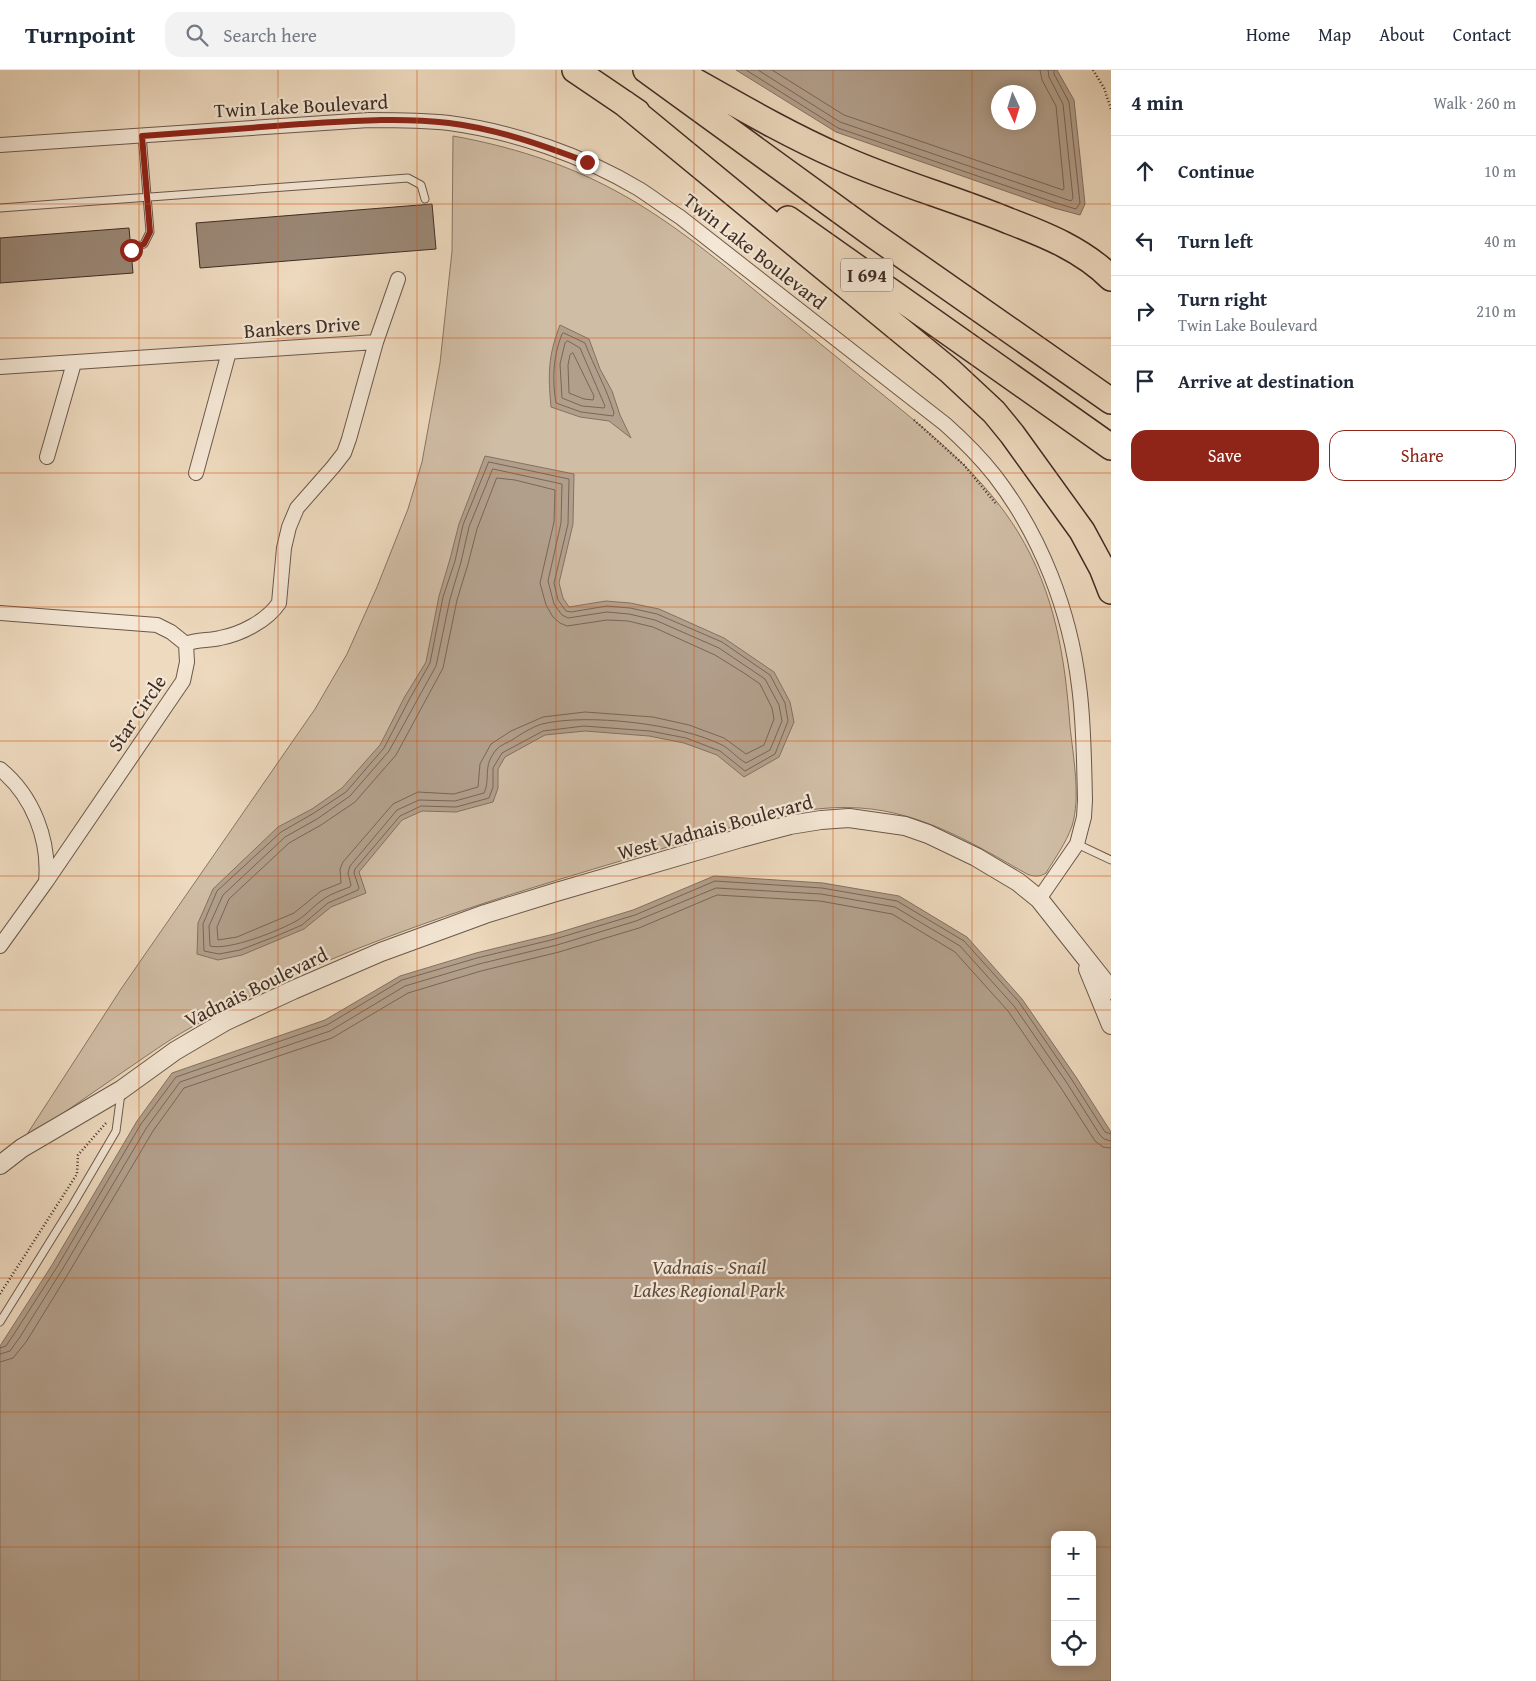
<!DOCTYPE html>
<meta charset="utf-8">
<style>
body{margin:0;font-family:"Gentium Book Plus",serif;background:#f2f2f3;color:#1f2937}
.controls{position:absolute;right:15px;bottom:15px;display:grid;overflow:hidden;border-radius:10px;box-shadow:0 2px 12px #0003}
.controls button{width:45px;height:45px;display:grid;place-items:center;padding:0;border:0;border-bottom:1px solid #e0e1e3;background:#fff;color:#1f2937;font:25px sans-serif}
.compass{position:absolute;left:991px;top:15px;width:45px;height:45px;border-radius:50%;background:#fff;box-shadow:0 2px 12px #0003;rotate:176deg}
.stop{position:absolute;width:15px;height:15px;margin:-11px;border:4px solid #8f2418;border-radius:50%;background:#fff}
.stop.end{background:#8f2418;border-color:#fff;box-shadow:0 1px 5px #0008}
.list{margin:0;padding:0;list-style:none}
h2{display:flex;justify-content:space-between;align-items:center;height:65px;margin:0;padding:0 20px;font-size:21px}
h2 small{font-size:16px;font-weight:400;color:#747a83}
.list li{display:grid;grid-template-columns:32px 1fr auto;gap:15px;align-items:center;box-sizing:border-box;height:70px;padding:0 20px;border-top:1px solid #e0e1e3}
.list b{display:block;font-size:19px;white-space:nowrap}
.list p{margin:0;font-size:16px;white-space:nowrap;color:#747a83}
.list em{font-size:16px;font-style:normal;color:#747a83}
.actions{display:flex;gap:10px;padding:15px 20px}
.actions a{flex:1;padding:11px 0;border:1px solid #8f2418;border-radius:15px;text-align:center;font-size:18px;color:#8f2418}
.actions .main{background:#8f2418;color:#fff}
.icon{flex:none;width:28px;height:28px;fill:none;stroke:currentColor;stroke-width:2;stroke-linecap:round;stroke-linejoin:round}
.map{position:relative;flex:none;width:1111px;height:1611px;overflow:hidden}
header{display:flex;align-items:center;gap:30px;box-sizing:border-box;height:70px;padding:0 25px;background:#fff;border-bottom:1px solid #e0e1e3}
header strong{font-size:24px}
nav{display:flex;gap:28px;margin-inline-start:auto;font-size:18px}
.search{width:350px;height:45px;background:#f2f2f3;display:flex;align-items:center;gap:12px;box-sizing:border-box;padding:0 18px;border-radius:15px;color:#747a83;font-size:19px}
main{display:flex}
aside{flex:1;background:#fff}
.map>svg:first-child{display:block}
.green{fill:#d0bda5;stroke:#887565}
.water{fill:#b29f8b;stroke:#847162;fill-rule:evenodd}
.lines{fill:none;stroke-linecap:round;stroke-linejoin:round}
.shore{stroke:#786658;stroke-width:1}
.building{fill:#9a8775;stroke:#3f2d25}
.service-casing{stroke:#6b584c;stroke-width:9}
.minor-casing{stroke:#6b584c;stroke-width:16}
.tertiary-casing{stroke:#6b584c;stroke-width:20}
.motorway-casing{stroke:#3f2d25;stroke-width:28}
.path{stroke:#3f2d25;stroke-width:2.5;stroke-dasharray:1 2.5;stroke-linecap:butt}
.service{stroke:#f4e7d5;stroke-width:7}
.minor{stroke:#f4e7d5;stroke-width:14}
.tertiary{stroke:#f4e7d5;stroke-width:18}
.motorway{stroke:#eedabf;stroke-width:25}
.route{stroke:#8f2418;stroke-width:6}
.grid{fill:none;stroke:#cf5210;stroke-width:1;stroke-opacity:0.55}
.labels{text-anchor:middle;stroke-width:4.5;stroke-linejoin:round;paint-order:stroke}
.shield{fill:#f4e7d5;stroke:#75655a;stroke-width:1}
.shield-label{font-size:19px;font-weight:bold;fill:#3f2d25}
.street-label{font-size:20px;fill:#3f2d25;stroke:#f4e7d5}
.park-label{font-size:20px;font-style:italic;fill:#5c4a3f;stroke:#f4e7d5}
</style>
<header>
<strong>Turnpoint</strong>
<div class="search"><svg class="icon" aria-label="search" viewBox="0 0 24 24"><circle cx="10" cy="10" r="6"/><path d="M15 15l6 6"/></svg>Search here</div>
<nav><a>Home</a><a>Map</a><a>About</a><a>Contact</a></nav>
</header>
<main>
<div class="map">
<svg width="1111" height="1611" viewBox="0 0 1111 1611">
<rect width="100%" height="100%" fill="#eedabf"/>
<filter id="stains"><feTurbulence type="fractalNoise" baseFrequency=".004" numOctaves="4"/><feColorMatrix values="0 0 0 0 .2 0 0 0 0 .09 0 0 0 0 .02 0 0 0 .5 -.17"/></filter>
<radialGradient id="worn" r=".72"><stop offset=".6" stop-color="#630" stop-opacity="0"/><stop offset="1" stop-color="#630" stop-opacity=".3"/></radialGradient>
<path class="green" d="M453,66C509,76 564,93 614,120C678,154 734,204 790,249C824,277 859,305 893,333C940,371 986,410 1018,462C1055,523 1065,587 1070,656C1073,686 1081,727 1072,756C1066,773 1055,788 1046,803C1040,807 1034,807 1027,804C974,774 922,742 860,738C792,733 716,763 651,782C495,828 332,877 190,958C165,972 141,990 117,1006C85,1028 53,1050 22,1072L121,919L315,639L347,584L377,517L408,439L422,392L440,293L452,181Z"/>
<path class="water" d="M736,0H1057L1074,30L1085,134L1080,145L1054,138L836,62ZM1028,22V52H998V22Z
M560,255L589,269L600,299L612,321L620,345L631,368L609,351L580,347L551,337C548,304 548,286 560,255Z
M485,386L574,404L573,454L559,513L563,528L569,537L606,531L630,533L659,539L724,568L774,602L790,632L794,652L779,687L744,707L717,685L684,673L649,666L585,661L545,665L505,687L498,699V718L493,732L456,742L422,741L402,750L359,802L366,823L331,837L304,859L242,885L218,890L197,884L198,853L213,819L278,757L312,739L342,718L380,675L404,628L426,592L439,526L450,489L459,454Z
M714,806L823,813L899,826L967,867L1022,929L1076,1007L1111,1062V1611H0V1276L52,1195L137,1051L172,1003L325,950L400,906L476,883L554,864L633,840ZM1055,1465H1092V1592H1055Z"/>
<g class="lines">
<path class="shore" d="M746,0L838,58L1056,133L1076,139L1080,133L1069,32L1054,4V0
M758,0L840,52L1071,131L1073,128L1063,34L1049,7L1048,0
M772,0L844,45L1063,120L1064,118L1056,36L1042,10L1040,0
M564,263L585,273C594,297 607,319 614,343L613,346L581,342L556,333C552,310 553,286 562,264Z
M568,271L580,278L605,336L604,338L582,336L562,328L560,294L565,273Z
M573,283L594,326L593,330L584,329L569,323L568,295L570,285Z
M489,392L569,409L568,454L554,513L558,530L566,541L571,542L607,536L630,538L657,544L722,572L770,605L785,633L788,651L775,684L745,701L720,681L686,668L650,661L584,656L543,661L502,683L493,698V717L489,728L456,737L421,736L400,746L355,799L354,803L359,818L358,820L328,833L302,855L274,867L240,880L219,884L204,881L203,854L217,821L281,762L314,743L346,722L384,678L409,630L430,593L443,527L455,491L463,455Z
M493,399L562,414L561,453L548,511L554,534L562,545L568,548L607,542L629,544L655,550L719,578L765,609L779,635L782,651L770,680L746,693C737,688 730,679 722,675C680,654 587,643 542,654C532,657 521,664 512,670C507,673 500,675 496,680C482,697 491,708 484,723L455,731L419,730L397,740L350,796L348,803L351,815L350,817C342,820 333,823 325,828C315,834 308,844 298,850C281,860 229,881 210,876L209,856L223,825L285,767L317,749L350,726L389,681L436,596L450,529L461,492L469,457Z
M497,408L515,410L555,420L554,452L540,513L546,535L553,547L560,553L567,556L607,550L628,551L653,557L715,585L744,603L760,614L772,638L774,649L764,675L746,684L724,668L689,655L653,647L585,642L543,647L511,661L491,674L480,694L478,717L454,724L418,722L393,734L343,792L340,799L341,813L321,821L294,843L237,867L218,870L217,857L229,829L289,773L321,755L355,732L396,685L443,598L457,530L468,494L477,459Z
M0,1278L6,1276L14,1264L57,1197L141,1054L176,1007L327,955L402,910L477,888L555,869L635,845L715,811L822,818L897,831L964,871L1019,932L1072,1010L1105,1062L1111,1064
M0,1284L10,1281L20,1267L62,1200L147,1057L180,1012L330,961L405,916L479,894L557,875L636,851L716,818L821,824L895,837L960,876L1014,936L1067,1013L1100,1065L1104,1069L1111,1071
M0,1292L13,1288L26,1272L68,1204L153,1061L184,1018L332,968L408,923L481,901L559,882L639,858L717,825L820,831L892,844L955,882L1008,941L1061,1018L1095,1071L1103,1077L1111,1078"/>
</g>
<path class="building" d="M432,134L436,179L200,198L196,153Z
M129,158L133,203L0,213V168Z"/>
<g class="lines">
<g class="service-casing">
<path id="service" d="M0,138L408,108L421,115L425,129
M131,180L144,174L150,162L142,65
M1077,774L1111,790
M0,1252L72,1136L116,1061L121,1023"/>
</g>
<g class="minor-casing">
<path id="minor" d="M0,75L369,50C396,50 423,50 449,53C515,62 582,85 639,119C653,128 666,138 680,147L945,354C963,370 980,387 995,406C1041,466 1070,541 1079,616C1084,653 1084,692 1085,730L1084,747L1077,774L1039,829
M0,297L376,272
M47,387L74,293
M196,403L229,282
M0,543L157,555L171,562L186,574L187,592L183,611L46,812
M186,574C197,569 208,571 220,568C241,564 267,551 279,533L284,478L289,457L297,438L333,397L344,383L349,369L376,272L398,209
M0,699C33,726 50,770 46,812L0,876"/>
</g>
<g class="tertiary-casing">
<path id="tertiary" d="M1088,899L1111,955
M0,1095L22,1078L121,1020L175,981L226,951L293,920L381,882L485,844L553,823L741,768L790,755L821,750L849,748L905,756L928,764L976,787L1018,812L1039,829L1111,920"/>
</g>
<g class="motorway-casing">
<path id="motorway" d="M575,0L637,42
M646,0L872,164L1111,331
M675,0C729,30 782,62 839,87C894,112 953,128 1009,151C1046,165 1083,180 1111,208
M624,33L950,301L994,342L1012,364L1082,461L1102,498L1111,521
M788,149L1111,377"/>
</g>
<path class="path" d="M1093,0L1104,18L1111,39
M914,350L964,395L997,435
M0,1224L77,1104L78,1085L106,1053"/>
<use href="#service" class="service"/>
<use href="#minor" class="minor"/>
<use href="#tertiary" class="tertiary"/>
<use href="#motorway" class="motorway"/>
</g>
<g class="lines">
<path class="route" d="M131,180L144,174L150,162L142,66C195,62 248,58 301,54C350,51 400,47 449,53C497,59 542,75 587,92"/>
</g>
<path class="grid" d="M139,0V1611M278,0V1611M417,0V1611M556,0V1611M694,0V1611M833,0V1611M972,0V1611M0,134H1111M0,268H1111M0,403H1111M0,537H1111M0,671H1111M0,806H1111M0,940H1111M0,1074H1111M0,1208H1111M0,1342H1111M0,1477H1055M1092,1477H1111"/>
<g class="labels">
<rect class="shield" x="841" y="188.5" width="52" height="33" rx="4"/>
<g class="shield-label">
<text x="867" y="212">I 694</text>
</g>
<g class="street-label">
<text transform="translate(301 36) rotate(-3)" y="7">Twin Lake Boulevard</text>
<text transform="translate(755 181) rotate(38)" y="7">Twin Lake Boulevard</text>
<text transform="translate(302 257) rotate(-4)" y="7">Bankers Drive</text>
<text transform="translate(137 643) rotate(-56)" y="7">Star Circle</text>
<text transform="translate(715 757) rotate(-15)" y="7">West Vadnais Boulevard</text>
<text transform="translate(256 917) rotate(-26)" y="7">Vadnais Boulevard</text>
</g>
<g class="park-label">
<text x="709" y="1204">Vadnais - Snail<tspan x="709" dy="23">Lakes Regional Park</tspan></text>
</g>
</g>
<rect width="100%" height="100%" filter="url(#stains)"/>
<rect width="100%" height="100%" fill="url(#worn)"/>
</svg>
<div class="controls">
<button>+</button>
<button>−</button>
<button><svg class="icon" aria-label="locate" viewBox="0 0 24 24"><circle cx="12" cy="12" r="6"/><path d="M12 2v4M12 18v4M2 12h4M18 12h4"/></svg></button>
</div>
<svg class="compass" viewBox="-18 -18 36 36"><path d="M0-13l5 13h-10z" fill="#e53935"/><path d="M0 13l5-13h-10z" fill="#747a83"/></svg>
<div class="stop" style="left:131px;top:180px"></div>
<div class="stop end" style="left:587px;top:92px"></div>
</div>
<aside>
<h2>4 min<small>Walk · 260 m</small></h2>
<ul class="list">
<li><svg class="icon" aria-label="ahead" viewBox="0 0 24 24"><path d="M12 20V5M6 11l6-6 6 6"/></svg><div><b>Continue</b></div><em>10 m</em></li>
<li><svg class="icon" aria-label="left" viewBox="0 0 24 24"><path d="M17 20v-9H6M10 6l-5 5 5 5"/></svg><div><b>Turn left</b></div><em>40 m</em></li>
<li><svg class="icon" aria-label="right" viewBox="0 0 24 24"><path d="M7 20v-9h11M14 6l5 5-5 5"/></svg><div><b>Turn right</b><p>Twin Lake Boulevard</p></div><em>210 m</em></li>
<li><svg class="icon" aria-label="arrive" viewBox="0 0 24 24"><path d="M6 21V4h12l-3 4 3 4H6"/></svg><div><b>Arrive at destination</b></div></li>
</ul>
<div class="actions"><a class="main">Save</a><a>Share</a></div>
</aside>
</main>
